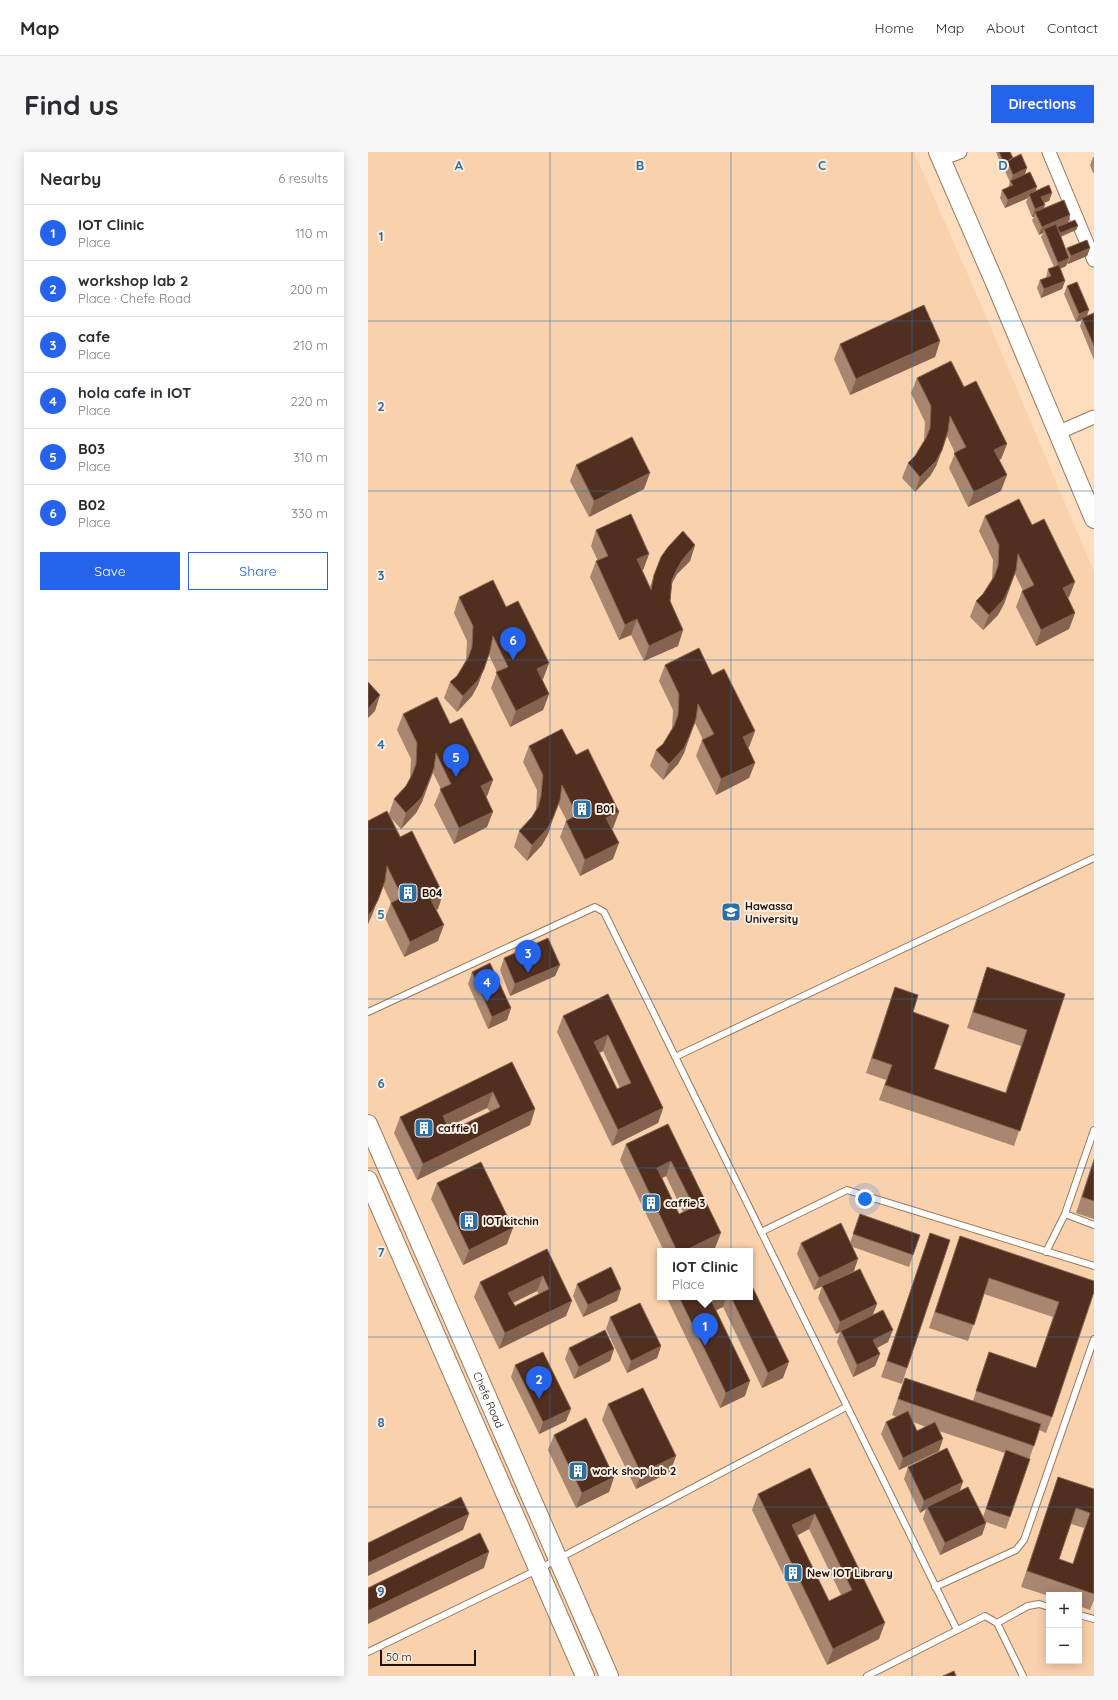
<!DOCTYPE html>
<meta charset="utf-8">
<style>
body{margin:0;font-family:Quicksand,sans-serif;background:#f7f7f7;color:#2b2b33}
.controls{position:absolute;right:12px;bottom:12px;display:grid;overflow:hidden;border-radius:0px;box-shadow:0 2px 10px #0003}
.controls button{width:36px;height:36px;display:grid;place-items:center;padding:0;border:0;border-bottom:1px solid #e1e1e2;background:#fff;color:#2b2b33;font:20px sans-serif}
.scale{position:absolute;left:12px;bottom:10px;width:96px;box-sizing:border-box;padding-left:4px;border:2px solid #1c1106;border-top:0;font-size:11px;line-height:14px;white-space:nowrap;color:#1c1106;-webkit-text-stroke:3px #fceee2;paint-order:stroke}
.you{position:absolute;left:497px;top:1047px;width:14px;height:14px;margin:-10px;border:3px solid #fff;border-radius:50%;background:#1a73e8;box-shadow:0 0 0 6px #1a73e833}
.badge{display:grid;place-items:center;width:26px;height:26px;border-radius:50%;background:#2563eb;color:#fff;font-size:13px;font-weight:700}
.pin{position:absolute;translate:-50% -33px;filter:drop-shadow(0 1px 2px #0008)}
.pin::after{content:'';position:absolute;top:21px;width:14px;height:12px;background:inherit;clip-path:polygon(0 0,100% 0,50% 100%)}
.popup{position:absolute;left:289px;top:1096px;width:96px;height:52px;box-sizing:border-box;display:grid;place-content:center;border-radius:0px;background:#fff;filter:drop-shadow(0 1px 3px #0005);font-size:13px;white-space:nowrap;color:#7c7c81}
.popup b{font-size:15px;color:#2b2b33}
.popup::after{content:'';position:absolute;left:50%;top:100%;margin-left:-8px;border:8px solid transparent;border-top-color:#fff}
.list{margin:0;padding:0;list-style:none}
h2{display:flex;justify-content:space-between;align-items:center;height:52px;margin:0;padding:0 16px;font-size:17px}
h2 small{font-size:13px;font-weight:400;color:#7c7c81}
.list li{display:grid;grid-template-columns:26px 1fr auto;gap:12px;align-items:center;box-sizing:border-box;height:56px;padding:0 16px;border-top:1px solid #e1e1e2}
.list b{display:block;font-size:15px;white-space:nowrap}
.list p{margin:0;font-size:13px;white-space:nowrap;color:#7c7c81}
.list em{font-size:13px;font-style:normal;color:#7c7c81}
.actions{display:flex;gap:8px;padding:12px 16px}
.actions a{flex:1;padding:9px 0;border:1px solid #2563eb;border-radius:0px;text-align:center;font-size:14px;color:#2563eb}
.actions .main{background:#2563eb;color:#fff}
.map{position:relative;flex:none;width:726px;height:1524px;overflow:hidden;border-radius:0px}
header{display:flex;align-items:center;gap:24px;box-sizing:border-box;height:56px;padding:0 20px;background:#fff;border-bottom:1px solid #e1e1e2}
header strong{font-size:19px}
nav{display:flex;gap:22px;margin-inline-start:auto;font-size:14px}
.intro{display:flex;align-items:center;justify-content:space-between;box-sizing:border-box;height:96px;padding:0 24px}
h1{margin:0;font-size:28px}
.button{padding:10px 18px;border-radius:0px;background:#2563eb;color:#fff;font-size:14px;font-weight:700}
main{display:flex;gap:24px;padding:0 24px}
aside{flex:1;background:#fff;border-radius:0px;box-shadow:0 2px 10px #0003}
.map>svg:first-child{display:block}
.built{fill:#f9d1ad;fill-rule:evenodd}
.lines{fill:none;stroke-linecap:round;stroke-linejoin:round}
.lane-casing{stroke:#987a5d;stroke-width:8}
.street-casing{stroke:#987a5d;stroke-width:15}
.secondary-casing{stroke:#987a5d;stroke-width:20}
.lane{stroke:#fff;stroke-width:6}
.street{stroke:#fff;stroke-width:13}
.secondary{stroke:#fff;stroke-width:18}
.wall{fill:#a8866f;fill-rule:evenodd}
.shaded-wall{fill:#85634f}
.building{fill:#512f20;stroke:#85634f;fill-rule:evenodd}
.grid{fill:none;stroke:#2b70a5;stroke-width:1;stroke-opacity:0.55}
.labels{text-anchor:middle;stroke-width:4;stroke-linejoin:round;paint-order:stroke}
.poi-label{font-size:11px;font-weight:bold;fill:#1c1106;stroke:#fceee2;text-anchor:start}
.street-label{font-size:11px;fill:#1c1106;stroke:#fceee2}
.grid-label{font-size:13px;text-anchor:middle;font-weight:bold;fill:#2b70a5;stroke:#fceee2;stroke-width:4;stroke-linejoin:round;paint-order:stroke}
</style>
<header>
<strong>Map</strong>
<nav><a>Home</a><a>Map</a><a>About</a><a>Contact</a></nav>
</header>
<div class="intro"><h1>Find us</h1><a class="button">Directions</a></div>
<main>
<aside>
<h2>Nearby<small>6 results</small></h2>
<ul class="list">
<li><span class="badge">1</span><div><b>IOT Clinic</b><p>Place</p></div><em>110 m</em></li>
<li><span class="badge">2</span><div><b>workshop lab 2</b><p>Place · Chefe Road</p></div><em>200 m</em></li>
<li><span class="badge">3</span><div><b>cafe</b><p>Place</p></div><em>210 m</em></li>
<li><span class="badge">4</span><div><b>hola cafe in IOT</b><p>Place</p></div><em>220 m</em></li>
<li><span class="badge">5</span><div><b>B03</b><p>Place</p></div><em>310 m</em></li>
<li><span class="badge">6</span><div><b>B02</b><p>Place</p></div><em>330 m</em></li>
</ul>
<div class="actions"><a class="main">Save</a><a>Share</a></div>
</aside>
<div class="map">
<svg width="726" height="1524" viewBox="0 0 726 1524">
<rect width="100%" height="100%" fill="#feddbe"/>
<path class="built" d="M0,0H546L622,173L726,420V1524H0ZM292,1099H382V1145H292ZM681,1443H711V1509H681Z"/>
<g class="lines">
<g class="lane-casing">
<path id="lane" d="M0,860L227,755L236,760L589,1478
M307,905L726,706
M697,1062L726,1073
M393,1080L479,1038L726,1114
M678,1100L697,1062L726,978
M567,1435L648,1398L656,1388L726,1187
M711,1463L726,1467
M629,1471L660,1454L671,1452L681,1455
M0,1500L171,1417L478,1255
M499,1524L617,1464L629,1471L655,1524"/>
</g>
<g class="street-casing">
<path id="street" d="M681,0L726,108
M573,7L592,0
M689,281L726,265"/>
</g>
<g class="secondary-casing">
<g id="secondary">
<path d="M570,0L627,131L726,367"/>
<path id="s1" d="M0,972L241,1524"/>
<path d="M0,1028L217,1524"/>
</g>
</g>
<use href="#lane" class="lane"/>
<use href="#street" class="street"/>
<use href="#secondary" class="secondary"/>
</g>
<path class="wall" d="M628,0H642L645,6L659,16L657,22L667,39L684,41L681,49L676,51V56L702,63L700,71L710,74L708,78L693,85L698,98L699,96H722L719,104L700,112L699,111L698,114L692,117L697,129L694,137L673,146L669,136L672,128L678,126L680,117L686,115L673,85L675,81L671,83L664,68L666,65H664L658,50L660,46L637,56L632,46L634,38L640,36L642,30L636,17L637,13L634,15Z
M725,5H726V21H725L722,13Z
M699,134L718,164L726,161V208L712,174L714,168L708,170L696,142Z
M572,189L567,205L482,243L466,207L472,192Z
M549,226L596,235L639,292L633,307L631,308L633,339L600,355L581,316L587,301L579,284L568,314L562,324L547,340L534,326L540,311L547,304L556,289L557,270L543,241Z
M208,313L276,337L221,365L202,329Z
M617,364L664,373L707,430L701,445L700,446L707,461L701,477L668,494L648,455L654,439H655L647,422L636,452L630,463L615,478L602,465L608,449L615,442L624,427L625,408L611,379Z
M228,378L281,402L275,418H274L282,435L286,423L327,393L322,409L309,422L304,431L302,449L315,478L310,494L276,509L263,483L251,488L222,425L228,409H230L223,394Z
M91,445L138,455L181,511L175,527H174L181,542L175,558L142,575L123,536L129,520L121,503L110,533L104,544L89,560L76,546L82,530L89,524L98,508L99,489L86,461Z
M297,513L344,523L387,579L381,595H380L387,611L381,626L348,643L328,604L334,588H335L327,571L316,601L310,612L295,628L282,614L288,598L295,592L304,577L305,558L291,529Z
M35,562L82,572L125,628L119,644L118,645L119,675L86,692L66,653L73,637L65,621L54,650L48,661L33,677L23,666L70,757L68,758L70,789L36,805L17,766L23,751L15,734L4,763L0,772V669L21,662L26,647L38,634L42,626L43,607L29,578Z
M161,594L208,603L251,660L245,676H243L245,707L212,724L192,685L198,669H199L190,652L180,682L174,693L159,709L146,695L151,679L164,665L168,658L169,638L155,610Z
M136,806L192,813L187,824L142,844L132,818Z
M619,815L697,842L646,994L511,948L518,928L498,921L527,835L545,860L566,917L637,941L653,894L599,876Z
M104,820L143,856L139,868L120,877L100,832Z
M240,842L295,956L290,971L244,994L189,880L195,864ZM235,899L252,936L249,937L231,901Z
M144,910L167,957L162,973L49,1028L26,981L32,965ZM119,956L122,960L82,979L80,975Z
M300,972L347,1096L342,1099H296L252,1008L258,992ZM298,1024L315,1060L311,1062L294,1026Z
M726,1006V1067L708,1061Z
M69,1031L139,1092L95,1113L63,1047Z
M492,1062L545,1103L541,1115L485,1095L486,1119L446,1138L429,1102L433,1091H482Z
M562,1081L539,1216L534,1232L513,1225Z
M592,1084L726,1129L684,1265L678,1281L671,1278L638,1377L618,1370V1371L614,1383L572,1403L555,1367L558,1357L552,1361L536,1327L540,1315L592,1339L615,1365L637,1301L571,1279V1299L531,1318L513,1282L518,1270L529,1265L524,1263L537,1226L605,1249L621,1200L668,1216L685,1165L616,1142L600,1189L561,1176ZM545,1270L558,1275L549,1279Z
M179,1097L198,1164L131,1197L106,1145L112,1130ZM169,1139L171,1142L147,1154L145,1151Z
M209,1132L253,1137L249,1149L215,1165L205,1144Z
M454,1134L509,1152L505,1163L520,1190L509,1196L512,1202L507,1214L485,1225L469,1190L472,1180L468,1182L450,1146Z
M301,1145H382L415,1226L394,1236L355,1155L348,1158L377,1244L352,1256L300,1148Z
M242,1165L293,1194L289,1206L259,1221L238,1177Z
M201,1196L246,1197L242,1209L206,1227L197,1207Z
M147,1213L198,1269L171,1282L143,1225Z
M240,1252L308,1304L302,1320L268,1337L234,1268Z
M186,1283L246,1325L241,1340L208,1356L180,1298Z
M442,1316L511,1487L459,1513L384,1358L390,1342ZM441,1377L473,1443L461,1449L429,1383Z
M690,1325L726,1337V1448L722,1458L711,1454V1443H681V1444L653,1435ZM703,1372L716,1376L705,1412L691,1407Z"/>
<path class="shaded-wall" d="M638,9L637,13L634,15L636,11Z
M659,16L656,24L643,29L645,23Z
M669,35L666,43L661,42L660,46L637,56L640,48Z
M684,41L681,49L670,53L673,45Z
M677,53L674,61L667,60L666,65H664L667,57Z
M702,63L700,71L678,80L676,77L675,81L671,83L674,75Z
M710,74L708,78L690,85L692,81Z
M722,96L719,104L700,112L703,104Z
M701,106L698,114L687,119L690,111Z
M697,129L694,137L673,146L676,137Z
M721,158L718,166H714V168L708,170L711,162Z
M572,189L567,205L482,243L488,227Z
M639,292L633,307L621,313L626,298Z
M574,298L568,314L562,324L547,340L552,325Z
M282,321L276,337L221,365L226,349Z
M639,323L633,339L600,355L606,340Z
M327,393L322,409L309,422L303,433L299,444L309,417L315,407Z
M281,402L275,418L263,423L269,407Z
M648,418L636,452L630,463L615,478L621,463Z
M707,430L701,445L689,452L695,436Z
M707,461L701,477L668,494L673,478Z
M269,467L263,483L251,488L257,473Z
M315,478L310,494L276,509L281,494Z
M122,499L110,533L104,544L89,560L95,544Z
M181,511L175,527L163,533L169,517Z
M181,542L175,558L142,575L148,559Z
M12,543L7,559L0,566V557Z
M387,579L381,595L369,601L375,585Z
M321,585L316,601L310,612L295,628L301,612Z
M387,611L381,626L348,643L353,627Z
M66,616L54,650L48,661L33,677L38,661Z
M125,628L119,644L107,650L113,634Z
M125,660L119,675L86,692L91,676Z
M251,660L245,676L233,682L238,666Z
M185,666L180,682L174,693L159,709L164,693Z
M251,691L245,707L212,724L217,708Z
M17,729L4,763L0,772V763Z
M75,742L70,757L57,763L63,748Z
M76,773L70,789L36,805L42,790Z
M192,813L187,824L142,844L147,832Z
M143,856L139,868L120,877L124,865Z
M240,883L235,899L220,906L226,890Z
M125,940L119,956L69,980L75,964Z
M295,956L290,971L244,994L250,978Z
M167,957L162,973L49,1028L55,1012Z
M303,1009L298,1024L283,1031L289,1016Z
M145,1076L139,1092L95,1113L101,1098Z
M353,1081L347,1096L342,1099H316Z
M490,1107L486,1119L446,1138L451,1126Z
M175,1124L169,1139L134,1156L140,1141Z
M253,1137L249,1149L215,1165L220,1153Z
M349,1145H358L355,1155L338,1163L343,1148Z
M204,1149L198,1164L131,1197L137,1181Z
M509,1152L504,1164L473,1179L472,1180L468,1182L472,1170Z
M525,1178L520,1190L501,1200L505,1188Z
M293,1194L289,1206L259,1221L263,1209Z
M246,1197L242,1209L206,1227L211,1215Z
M512,1202L507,1214L485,1225L489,1213Z
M421,1210L415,1226L394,1236L400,1221Z
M382,1229L377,1244L352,1256L358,1241Z
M203,1257L198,1269L171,1282L175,1270Z
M575,1287L571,1299L531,1318L535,1306Z
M308,1304L302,1320L268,1337L273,1321Z
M246,1325L241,1340L208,1356L214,1341Z
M595,1330L591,1341L559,1355L558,1357L552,1361L556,1349Z
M101,1362L95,1378L0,1424V1411Z
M447,1362L441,1377L419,1389L424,1373Z
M618,1371L614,1383L572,1403L577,1391Z
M121,1400L116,1416L0,1472V1459Z
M517,1471L511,1487L459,1513L465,1497Z"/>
<path class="building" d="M631,0H642L645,6L636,11Z
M653,2L659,16L645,23L639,9Z
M662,20L669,35L640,48L634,38L645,33L642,29Z
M681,33L684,41L673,45L677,53L667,57L661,42Z
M696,48L702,63L674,75L667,60Z
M707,68L710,74L692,81L689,75Z
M688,72L701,106L690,111L676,77Z
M719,88L722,96L703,104L699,96Z
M691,113L697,129L676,137L672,128L683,124L680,117Z
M709,130L721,158L711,162L699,134Z
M556,153L572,189L488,227L472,192Z
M726,161V194L714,166Z
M583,209L596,235L608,229L639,292L626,298L639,323L606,340L586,301L598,295L582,264L580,279L574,298L568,309L552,325L540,311L547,304L558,286L562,276L563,254L549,226Z
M264,285L282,321L226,349L208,313Z
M651,347L664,373L676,367L707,430L695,436L707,461L673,478L654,439L666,433L650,402L648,418L641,436L636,447L621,463L608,449L615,442L626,425L630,414L631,393L617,364Z
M263,362L281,402L269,407L283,438L286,423L293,405L300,395L315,379L327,393L315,407L309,417L304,428L302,449L315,478L281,494L269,467L257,473L228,409L240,404L228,378Z
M125,428L138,455L150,449L181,511L169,517L181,542L148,559L128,520L140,515L125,484L122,499L116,517L110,528L95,544L82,530L89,524L100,506L104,495L105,474L91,445Z
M331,496L344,523L356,517L387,579L375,585L387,611L353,627L334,588L346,582L330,552L328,567L321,585L316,596L301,612L288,598L295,592L306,574L310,563L311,542L297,513Z
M0,530L12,543L0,557Z
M69,545L82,572L94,566L125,628L113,634L125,660L91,676L72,637L83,632L68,601L66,616L59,634L54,645L38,661L26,647L38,634L44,623L48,612L49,591L35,562Z
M194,577L208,603L220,597L251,660L238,666L251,691L217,708L198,669L209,663L194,633L192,648L185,666L179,677L164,693L151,679L164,665L170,655L173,644L175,623L161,594Z
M19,659L32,685L44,679L75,742L63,748L76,773L42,790L23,751L34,745L19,714L17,729L10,748L4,759L0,763V669Z
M180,786L192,813L147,832L136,806Z
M122,811L143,856L124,865L104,820Z
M619,815L697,842L652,979L517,933L524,913L504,906L527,835L550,843L545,860L581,873L566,917L638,941L659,878L605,860Z
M240,842L295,956L250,978L195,864ZM240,883L263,931L249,937L226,890Z
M144,910L167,957L55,1012L32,965ZM125,940L132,955L82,979L75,964Z
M300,972L353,1081L316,1099H309L258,992ZM303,1009L326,1055L311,1062L289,1016Z
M726,1008V1049L714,1045Z
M113,1010L145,1076L101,1098L69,1031Z
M492,1062L552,1083L545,1103L485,1082Z
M473,1071L490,1107L451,1126L433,1091Z
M562,1081L582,1088L539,1216L519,1209Z
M592,1084L726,1129V1140L684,1265L608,1239L621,1200L668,1216L691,1150L621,1126L606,1173L567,1160Z
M179,1097L204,1149L137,1181L112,1130ZM175,1124L181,1137L147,1154L140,1141Z
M243,1115L253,1137L220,1153L209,1132Z
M492,1117L509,1152L472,1170L454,1134Z
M382,1130L421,1210L400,1221L363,1145H382Z
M311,1145H349L343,1148L382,1229L358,1241Z
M272,1151L293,1194L263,1209L242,1165Z
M515,1158L525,1178L505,1188L512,1202L489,1213L473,1179Z
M237,1178L246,1197L211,1215L201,1196Z
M175,1200L203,1257L175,1270L147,1213Z
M537,1226L673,1272L666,1294L530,1247Z
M275,1236L308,1304L273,1321L240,1252Z
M540,1259L549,1279L567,1270L575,1287L535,1306L518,1270Z
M218,1266L246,1325L214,1341L186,1283Z
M579,1296L595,1330L556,1349L540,1315Z
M638,1298L662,1307L642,1365L618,1357Z
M442,1316L517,1471L465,1497L390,1342ZM447,1362L484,1438L461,1449L424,1373Z
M690,1325L726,1337V1442L659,1419ZM708,1356L722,1361L705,1412L691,1407Z
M600,1335L618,1371L577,1391L559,1355Z
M93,1345L101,1362L0,1411V1391Z
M112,1381L121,1400L0,1459V1436Z
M586,1519L588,1524H575Z"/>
<path class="grid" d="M182,0V1524M363,0V1524M544,0V1524M0,169H726M0,339H726M0,508H726M0,677H726M0,847H726M0,1016H726M0,1185H726M0,1355H726"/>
<defs>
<g id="building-square" transform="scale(1)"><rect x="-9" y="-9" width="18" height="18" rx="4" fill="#2b70a5" stroke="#fceee2"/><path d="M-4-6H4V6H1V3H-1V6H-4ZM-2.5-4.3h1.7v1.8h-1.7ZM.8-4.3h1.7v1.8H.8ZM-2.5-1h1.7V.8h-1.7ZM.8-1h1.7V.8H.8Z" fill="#fff"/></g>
<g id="university-square" transform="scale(1)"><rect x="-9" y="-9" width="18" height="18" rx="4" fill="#2b70a5" stroke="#fceee2"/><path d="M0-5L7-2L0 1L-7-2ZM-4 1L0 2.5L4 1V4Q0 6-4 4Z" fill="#fff"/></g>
</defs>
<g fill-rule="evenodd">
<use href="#building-square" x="214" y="657"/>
<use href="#building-square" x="40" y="741"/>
<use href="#university-square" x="363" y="760"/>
<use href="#building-square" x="56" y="976"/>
<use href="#building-square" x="283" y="1051"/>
<use href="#building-square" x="101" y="1069"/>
<use href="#building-square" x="210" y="1319"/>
<use href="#building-square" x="425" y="1421"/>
</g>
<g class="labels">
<g class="poi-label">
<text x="228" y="661">B01</text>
<text x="54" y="745">B04</text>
<text x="377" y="758">Hawassa<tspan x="377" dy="13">University</tspan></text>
<text x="70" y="980">caffie 1</text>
<text x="297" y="1055">caffie 3</text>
<text x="115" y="1073">IOT kitchin</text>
<text x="224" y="1323">work shop lab 2</text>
<text x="439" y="1425">New IOT Library</text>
</g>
<g class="street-label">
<text dy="4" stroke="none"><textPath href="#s1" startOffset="301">Chefe Road</textPath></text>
</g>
</g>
<g class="grid-label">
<text x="91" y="18">A</text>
<text x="272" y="18">B</text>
<text x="454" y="18">C</text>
<text x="635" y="18">D</text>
<text x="13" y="89">1</text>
<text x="13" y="259">2</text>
<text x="13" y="428">3</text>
<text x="13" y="597">4</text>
<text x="13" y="767">5</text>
<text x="13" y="936">6</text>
<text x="13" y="1105">7</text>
<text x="13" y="1275">8</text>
<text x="13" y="1444">9</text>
</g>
</svg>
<div class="controls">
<button>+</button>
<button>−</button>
</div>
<div class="scale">50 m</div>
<div class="you"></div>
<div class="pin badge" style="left:337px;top:1194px">1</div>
<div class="popup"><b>IOT Clinic</b>Place</div>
<div class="pin badge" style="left:171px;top:1247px">2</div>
<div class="pin badge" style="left:160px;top:821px">3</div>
<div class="pin badge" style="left:119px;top:850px">4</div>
<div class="pin badge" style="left:88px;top:625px">5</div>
<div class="pin badge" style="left:145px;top:508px">6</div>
</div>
</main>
